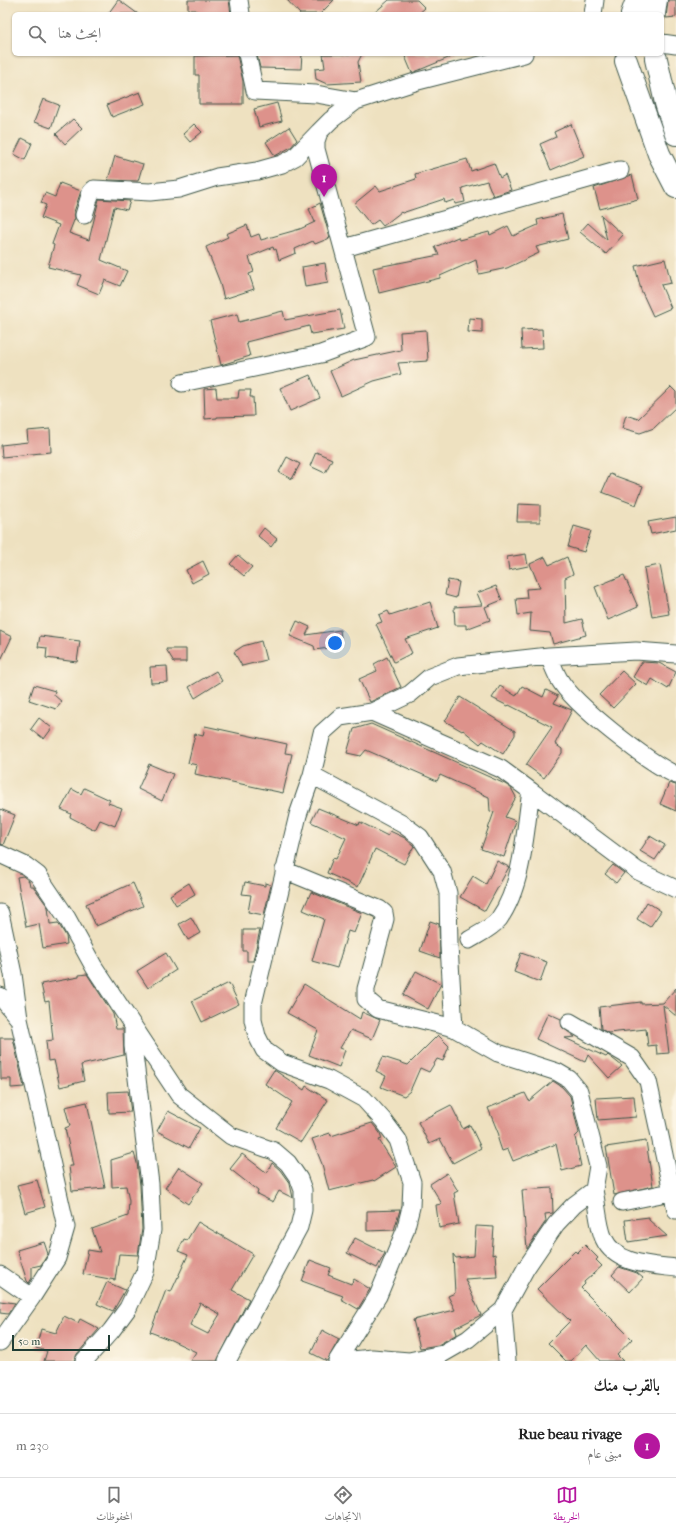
<!DOCTYPE html>
<html lang="ar">
<meta charset="utf-8">
<style>
body{margin:0;font-family:"IM FELL French Canon",Amiri,serif;background:#f2f2f2;color:#222;direction:rtl}
.scale{position:absolute;left:12px;bottom:10px;width:98px;box-sizing:border-box;padding-left:4px;border:2px solid #1f3d34;border-top:0;font-size:11px;line-height:14px;white-space:nowrap;color:#1f3d34;-webkit-text-stroke:3px #fcf5e5;paint-order:stroke}
.you{position:absolute;left:335px;top:643px;width:14px;height:14px;margin:-10px;border:3px solid #fff;border-radius:50%;background:#1a73e8;box-shadow:0 0 0 6px #1a73e833}
.badge{display:grid;place-items:center;width:26px;height:26px;border-radius:50%;background:#b5179e;color:#fff;font-size:13px;font-weight:700}
.pin{position:absolute;translate:-50% -33px;filter:drop-shadow(0 1px 2px #0008)}
.pin::after{content:'';position:absolute;top:21px;width:14px;height:12px;background:inherit;clip-path:polygon(0 0,100% 0,50% 100%)}
.list{margin:0;padding:0;list-style:none}
h2{display:flex;justify-content:space-between;align-items:center;height:52px;margin:0;padding:0 16px;font-size:17px}
h2 small{font-size:13px;font-weight:400;color:#767676}
.list li{display:grid;grid-template-columns:26px 1fr auto;gap:12px;align-items:center;box-sizing:border-box;height:64px;padding:0 16px;border-top:1px solid #e0e0e0}
.list b{display:block;font-size:15px;white-space:nowrap}
.list p{margin:0;font-size:13px;white-space:nowrap;color:#767676}
.list em{font-size:13px;font-style:normal;color:#767676}
.icon{flex:none;width:22px;height:22px;fill:none;stroke:currentColor;stroke-width:2;stroke-linecap:round;stroke-linejoin:round}
.map{position:relative;flex:none;width:676px;height:1361px;overflow:hidden;direction:ltr}
.search{position:absolute;background:#fff;box-shadow:0 1px 3px #0004;left:12px;right:12px;top:12px;height:44px;display:flex;align-items:center;gap:10px;box-sizing:border-box;padding:0 14px;border-radius:6px;color:#767676;font-size:15px}
.sheet{height:116px;background:#fff}
nav{display:flex;justify-content:space-around;align-items:center;box-sizing:border-box;height:56px;border-top:1px solid #e0e0e0;background:#fff;font-size:11px;color:#767676}
nav a{display:grid;justify-items:center;gap:2px}
nav .on{color:#b5179e}
.map>svg:first-child{display:block}
.building{fill:#dd928b;fill-rule:evenodd}
.lines{fill:none;stroke-linecap:round;stroke-linejoin:round}
.minor-casing{stroke:#3e5649;stroke-width:19}
.major-casing{stroke:#3e5649;stroke-width:24}
.minor{stroke:#fff;stroke-width:17}
.major{stroke:#fff;stroke-width:22}
</style>
<div class="map">
<svg width="676" height="1361" viewBox="0 0 676 1361">
<rect width="100%" height="100%" fill="#fcf5e5"/>
<filter id="ink" filterUnits="userSpaceOnUse"><feTurbulence type="fractalNoise" baseFrequency=".025" numOctaves="2"/><feDisplacementMap in="SourceGraphic" scale="8" xChannelSelector="R" yChannelSelector="G"/><feConvolveMatrix kernelMatrix="1 2 1 2 8 2 1 2 1" color-interpolation-filters="sRGB"/></filter>
<filter id="wash" filterUnits="userSpaceOnUse"><feTurbulence type="fractalNoise" baseFrequency=".012" numOctaves="4" result="noise"/><feDisplacementMap in="SourceGraphic" scale="16" xChannelSelector="R" yChannelSelector="G"/><feGaussianBlur stdDeviation="0.9" result="paint"/><feColorMatrix in="noise" values="0 0 0 0 0 0 0 0 0 0 0 0 0 0 0 0 0 1.4 0 .05"/><feComposite in="paint" operator="in"/></filter>
<g filter="url(#wash)">
<rect width="100%" height="100%" fill="#eee1c0"/>
<g id="blocks">
<path class="building" d="M118,0H119L138,14H108Z
M188,0H229L231,14H196V10H188Z
M287,0H334L320,14H300Z
M389,0H417L425,8L418,14H373Z
M668,0H676V17L666,18Z
M302,54L301,69L260,68L257,55Z
M323,54H362L358,62L361,82L327,84L316,79L315,69L325,68Z
M404,54H458L412,73Z
M237,55L243,81V104H199V75H195V56Z
M140,92L145,104L112,117L107,105Z
M43,99L59,105L51,128L34,122Z
M277,103L282,121L259,127L254,109Z
M73,119L82,128L65,144L56,134Z
M194,124L202,132L190,142L183,134Z
M571,124L584,156L551,170L540,144L556,137L554,132Z
M289,127L297,140L291,147L275,156L266,142Z
M22,138L32,143L25,160L14,154Z
M115,156L143,164L138,181L108,180Z
M467,159L471,171L494,163L500,178L505,175L511,190L493,196L487,181L462,188L465,202L455,204L454,200L445,203L444,199L402,213L401,212L383,226L378,220L371,225L354,204L376,186L380,191L416,179L415,174Z
M632,175L638,199L600,209L594,188Z
M60,183L81,191L74,212L75,218L69,233L89,240L99,199L130,201L127,210L114,207L101,260L127,271L120,286L105,280L99,294L77,285L81,275L48,267L54,245L52,244L59,225L41,218L46,205L41,203L45,193L55,197Z
M320,203L330,238L315,244L313,241L295,249L296,253L279,260L276,249L274,250L273,247L249,257L254,272L249,274L254,289L224,299L219,280L206,247L228,237L226,234L247,225L251,237L259,234L261,240L300,229L315,222L309,209Z
M562,214L568,239L536,247L539,253L507,268L479,274L476,260L440,276V278L379,293L373,268L439,255L435,247L458,237L459,240L489,232L490,235L508,226L513,236L538,225L537,220Z
M601,215L623,235L606,254L580,232L588,223L607,240Z
M665,259L671,283L661,285L671,308L653,316L641,290L635,266Z
M325,263L328,283L305,287L302,267Z
M340,310L344,329L311,334L309,326L246,342L250,356L221,365L210,321L237,314L239,322L283,311L285,320Z
M469,318L482,319V333L468,332Z
M542,329L543,348L522,349L521,330Z
M426,330L428,361L398,363L401,374L374,381L341,396L330,371L354,360L401,350L400,332Z
M310,375L320,398L290,411L280,388Z
M671,387L676,392V407L654,428L640,433L622,428L626,415L638,419Z
M216,388L217,398H238L239,390H251L250,397H253L254,416L217,417V418L205,419L204,389Z
M50,429L51,452L2,457L1,445L28,442L27,431Z
M316,452L332,459L325,473L310,466Z
M287,457L300,464L292,479L279,472Z
M610,474L643,486L636,505L602,492Z
M518,504L540,505V522H517Z
M676,517V529L651,534L648,522Z
M574,526L591,531L584,552L568,547Z
M264,528L277,539L271,547L258,536Z
M526,554L528,566L509,570L507,557Z
M238,555L252,567L244,576L230,564Z
M545,557L549,565L567,557L573,574L565,578L566,623L582,619L586,635L553,644L550,633L530,631L531,613L518,615L516,599L527,598L526,589L540,588L530,564Z
M203,561L209,574L192,583L186,570Z
M660,565L669,614L652,617L644,568Z
M624,575L638,607L608,620L595,587Z
M448,580L459,582L456,598L445,595Z
M496,586L502,600L485,607L490,620L466,629V625H455L454,607L482,605L477,593Z
M430,602L438,628L405,639L412,653L394,662L376,624L382,622L379,615L388,611L390,615Z
M297,621L310,627L306,635L340,630L342,646L315,650L314,646L290,636Z
M0,631L12,637L0,662Z
M40,636L80,641L77,662L46,658L47,648L38,647Z
M261,641L266,660L242,666L234,652L243,646Z
M166,649H186V662H174Z
M387,657L401,687L370,702L359,679L377,671L374,664Z
M642,662L659,663L676,672L668,689L652,679L648,686L633,677Z
M167,666L168,682L151,683L150,667Z
M216,671L222,681L195,698L189,687Z
M622,671L636,684L613,708L599,695Z
M34,685L55,691L54,695L62,702L56,709L29,700Z
M500,686L516,696L522,686L543,697L546,690L558,696L554,703L572,710L555,744L562,749V753L544,778L526,765L552,727L509,705L508,706L492,698Z
M460,697L515,731V735L503,754L483,741L480,744L463,730L462,731L445,721Z
M39,718L52,728L44,739L31,729Z
M371,724L505,784L511,788L516,797L505,817L516,821L504,857L481,849L494,812L490,811L489,797L440,775L437,781L366,750L361,756L347,753L354,729Z
M205,726L287,744L285,753L292,754L283,793L195,774L197,765L188,763L195,734L203,736Z
M149,764L173,774L162,801L138,789Z
M669,783L676,785V811L660,804Z
M84,788L110,800L108,803L122,808L115,826L100,820L95,830L70,817L71,814L61,809L72,789L81,794Z
M318,808L359,825L360,822L388,836L390,831L405,838L414,846L404,864L375,849L358,887L327,873L333,858L336,859L346,838L311,822Z
M0,809L15,815L3,845L0,844Z
M650,836L665,845L655,860L640,851Z
M497,861L509,867L485,911L460,897L473,876L486,884Z
M613,865L624,873L616,883L605,874Z
M23,876L29,881L30,886H33L48,907L50,924L58,923L66,936L67,944L43,948L39,924L26,927L17,877Z
M245,882L265,886V883L271,885L264,915L248,912L251,895L242,894Z
M133,883L143,906L96,926L86,904Z
M189,883L195,894L176,905L170,895Z
M311,892L362,913L354,933L348,931L337,968L312,961L324,919L303,910Z
M647,902L661,911L650,927L637,919Z
M191,917L200,933L188,940L179,924Z
M430,921L439,924L440,958L420,951Z
M243,930H260L253,961H247V951H243Z
M166,953L176,970L148,988L137,971Z
M521,953L547,962L540,982L514,972Z
M416,971L441,984L428,1009L403,995Z
M87,974L113,1014L116,1029H123L124,1055L81,1065L84,1081L60,1087L54,1060L48,1061L46,1041L53,1040L49,1001L45,1002L41,984L79,977V975Z
M229,983L239,1004L202,1022L192,1001Z
M304,984L360,1019L362,1012L380,1020L372,1039L351,1030L340,1048L345,1050L339,1067L309,1055L318,1030L287,1013Z
M676,988V1016L663,1005L669,1053L657,1054L656,1045L648,1046L646,1029L608,1033L601,1029L599,1007L641,1002V1004L663,1003Z
M548,1013L561,1019L562,1027L575,1037L565,1038L606,1057L608,1055L622,1066L609,1078L588,1055L585,1062L536,1039Z
M438,1035L449,1046L443,1061L437,1059L429,1072L420,1068L410,1091L404,1096L381,1087L386,1076L376,1071L383,1057L408,1065Z
M0,1038H13L24,1087L11,1088V1079H1Z
M274,1070L304,1090L306,1086L328,1100L301,1142L276,1128L292,1102L265,1084Z
M553,1081L562,1087L570,1096L572,1104L571,1105L573,1108L579,1133L575,1137L581,1166L562,1171L556,1144L513,1161L508,1149L502,1151L498,1139L499,1135L488,1108L525,1093L529,1101Z
M128,1091L131,1112L109,1113L108,1092Z
M634,1096L636,1117L598,1120L596,1098Z
M87,1102L105,1188L72,1191L69,1166H73L65,1128L70,1126L65,1107Z
M451,1105L463,1129L470,1125L481,1148L453,1163L440,1139L429,1144L418,1122Z
M168,1111L200,1128L189,1148L157,1131Z
M372,1123L380,1133L382,1139L379,1140L396,1167L374,1181L373,1180L329,1191L322,1164L312,1139L330,1133L331,1136Z
M646,1141L653,1186L614,1195L606,1147Z
M134,1153L137,1163L140,1185L142,1229L138,1255L119,1254L115,1280L83,1274L88,1250L100,1252L92,1229L128,1216L129,1201L126,1186L112,1187L111,1160Z
M242,1154L267,1173L272,1163L280,1170L290,1184L293,1198L279,1191L273,1202L257,1194L258,1191L230,1169Z
M179,1167L203,1183L188,1204L165,1188Z
M447,1173L458,1191L454,1193L459,1224L439,1228L436,1205L442,1204L430,1184Z
M37,1180L45,1207L25,1213L17,1185Z
M552,1188L553,1213L545,1214L546,1221L527,1249L522,1190Z
M400,1210L394,1230L367,1231V1211Z
M649,1217V1220L667,1236L628,1242L625,1220Z
M198,1222L253,1254L232,1290L249,1299L217,1361H190L196,1352L171,1340L150,1332L166,1290L171,1292L188,1255L178,1251L184,1239L187,1240ZM200,1303L220,1314L208,1334L190,1325Z
M476,1226L494,1227L492,1255L495,1254L497,1277L465,1279L481,1315L455,1328L457,1334L438,1345L420,1348L413,1320L455,1310L448,1296L455,1293L453,1254L456,1258L474,1256Z
M355,1238L385,1253L377,1268L347,1253Z
M44,1242L48,1254L41,1265L32,1267V1278L29,1283L27,1281L17,1250Z
M585,1245L598,1258L596,1260L602,1266L584,1282L585,1284L581,1288L632,1339L617,1355L623,1361H600L586,1345L571,1361H566L548,1343L570,1321L537,1289L575,1251L577,1253Z
M310,1260L331,1268L328,1275L351,1284L354,1279L370,1289L358,1309L341,1299L343,1296L302,1281Z
M619,1267L637,1273L643,1278L630,1292L612,1275Z
M107,1282L125,1290L113,1311L97,1304Z
M0,1301L15,1303L8,1314L0,1313Z
M64,1316L78,1323L80,1319L99,1329L77,1354L74,1361H44L47,1351L36,1348L41,1329L56,1333Z
M322,1330L339,1339L327,1361L311,1353Z"/>
</g>
</g>
<g filter="url(#ink)">
<use href="#blocks" fill-opacity="0" stroke="#3e5649" stroke-width="1"/>
<g class="lines">
<g class="minor-casing">
<path id="minor" d="M239,0L241,14
M593,14L595,0
M662,43L676,45
M247,54L255,91L316,94L356,101
M84,215L91,192L94,189L150,192L179,189L217,177L257,171L282,164L295,157L319,132
M344,248L620,170
M182,383L321,354L367,337L316,149V141L319,132L331,120L356,101L418,81L524,54
M549,656C552,664 555,672 559,679C574,705 648,762 676,775
M372,712L501,769L531,791C525,831 523,885 499,919C492,928 479,934 469,940
M531,791L638,871L676,889
M0,854L26,866L38,875L67,918L94,967L179,1095L231,1136L274,1151L288,1163L299,1179L303,1190V1210L299,1227L227,1361
M284,870L379,909L384,913L385,919L366,989V999L378,1009L454,1028L449,946L448,893L442,871L420,837L404,825L312,775
M0,913L13,974L19,1019
M0,996L19,1019L66,1227L57,1258L32,1297L0,1275
M570,1022L632,1058L648,1081L676,1210
M594,1190C597,1204 598,1226 604,1239C616,1265 652,1265 676,1268
M622,1202L671,1192
M503,1310L507,1361
M0,1342L32,1297
M84,1361L111,1331L128,1308L145,1272L152,1230L150,1184L133,1046V1027
M337,1361L378,1296L405,1231L411,1207L412,1182L398,1140L383,1120L364,1099L329,1080L282,1063L264,1050L257,1036L253,1020V1004L298,815L312,775L322,733L340,717L372,712L410,694L430,677L458,666L549,656L636,651L676,654
M343,1361L372,1358L409,1361L442,1354L468,1339L503,1310L526,1268L556,1224L574,1205L594,1190L598,1166L579,1091L569,1079L557,1072L498,1053L454,1028"/>
</g>
<g class="major-casing">
<path id="major" d="M632,14L637,0
M654,14L656,0
M656,59L666,103L676,134
M626,61L659,154L676,187"/>
</g>
<use href="#minor" class="minor"/>
<use href="#major" class="major"/>
</g>
</g>
</svg>
<div class="scale">50 m</div>
<div class="you"></div>
<div class="pin badge" style="left:324px;top:197px">1</div>
<div class="search"><svg class="icon" aria-label="search" viewBox="0 0 24 24"><circle cx="10" cy="10" r="6"/><path d="M15 15l6 6"/></svg>ابحث هنا</div>
</div>
<section class="sheet">
<h2>بالقرب منك<small></small></h2>
<ul class="list">
<li><span class="badge">1</span><div><b>Rue beau rivage</b><p>مبنى عام</p></div><em>230 m</em></li>
</ul>
</section>
<nav>
<a class="on"><svg class="icon" aria-label="map" viewBox="0 0 24 24"><path d="M3 6l6-2 6 2 6-2v14l-6 2-6-2-6 2zM9 4v14M15 6v14"/></svg>الخريطة</a>
<a><svg class="icon" aria-label="directions" viewBox="0 0 24 24"><path d="M12 3l9 9-9 9-9-9zM9 14v-3h6M13 9l2 2-2 2"/></svg>الاتجاهات</a>
<a><svg class="icon" aria-label="saved" viewBox="0 0 24 24"><path d="M7 4h10v16l-5-4-5 4z"/></svg>المحفوظات</a>
</nav>
